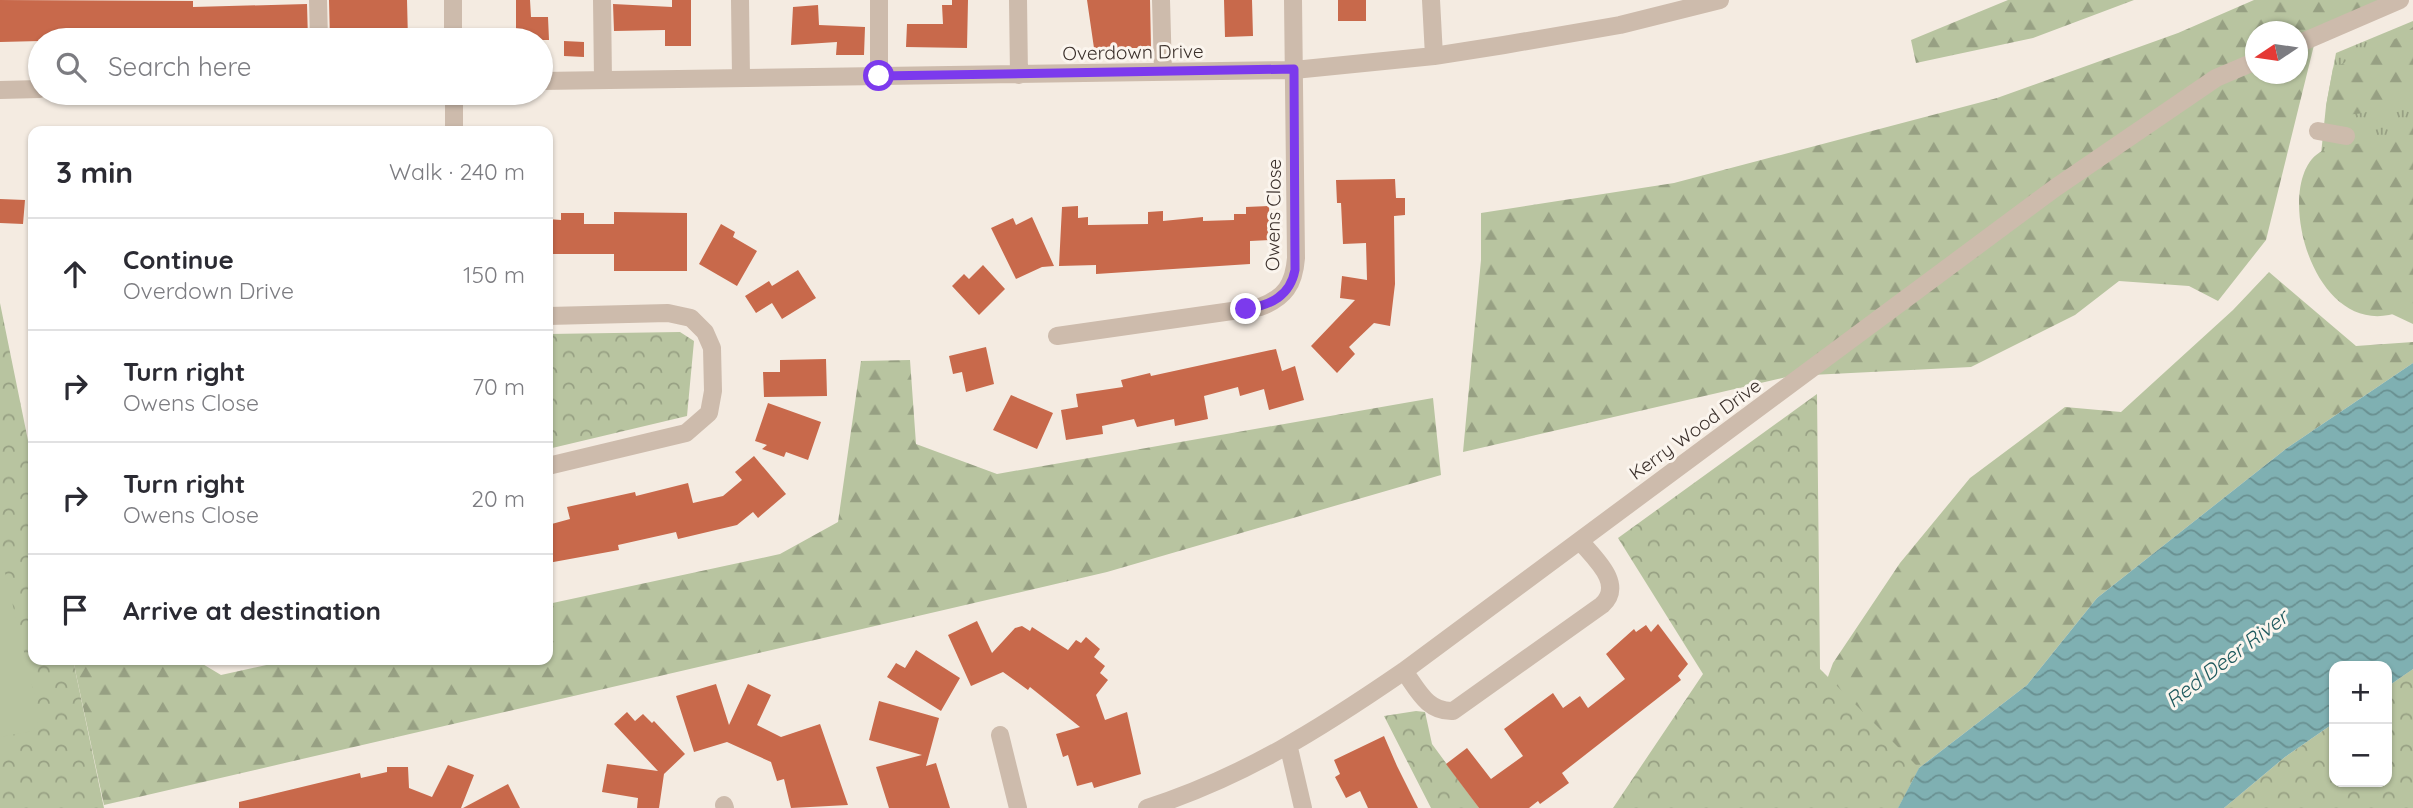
<!DOCTYPE html>
<meta charset="utf-8">
<style>
body{margin:0;font-family:Quicksand,sans-serif;background:#f7f7f7;color:#2b2b33}
.controls{position:absolute;right:21px;bottom:21px;display:grid;overflow:hidden;border-radius:14px;box-shadow:0 2px 5px #0004}
.controls button{width:63px;height:63px;display:grid;place-items:center;padding:0;border:0;border-bottom:2px solid #e1e1e2;background:#fff;color:#2b2b33;font:35px sans-serif}
.compass{position:absolute;left:2245px;top:21px;width:63px;height:63px;border-radius:50%;background:#fff;box-shadow:0 2px 5px #0004;rotate:257deg}
.stop{position:absolute;width:21px;height:21px;margin:-16px;border:5px solid #7c3aed;border-radius:50%;background:#fff}
.stop.end{background:#7c3aed;border-color:#fff;box-shadow:0 2px 7px #0008}
.list{margin:0;padding:0;list-style:none}
h2{display:flex;justify-content:space-between;align-items:center;height:91px;margin:0;padding:0 28px;font-size:30px}
h2 small{font-size:23px;font-weight:400;color:#7c7c81}
.list li{display:grid;grid-template-columns:46px 1fr auto;gap:21px;align-items:center;box-sizing:border-box;height:112px;padding:0 28px;border-top:2px solid #e1e1e2}
.list b{display:block;font-size:26px;white-space:nowrap}
.list p{margin:0;font-size:23px;white-space:nowrap;color:#7c7c81}
.list em{font-size:23px;font-style:normal;color:#7c7c81}
.icon{flex:none;width:38px;height:38px;fill:none;stroke:currentColor;stroke-width:2;stroke-linecap:round;stroke-linejoin:round}
.map{position:relative;flex:none;width:2413px;height:808px;overflow:hidden}
.search{position:absolute;background:#fff;box-shadow:0 2px 5px #0004;left:28px;top:28px;width:525px;height:77px;display:flex;align-items:center;gap:18px;box-sizing:border-box;padding:0 24px;border-radius:38px;color:#7c7c81;font-size:26px}
.panel{position:absolute;background:#fff;box-shadow:0 2px 5px #0004;left:28px;top:126px;width:525px;height:539px;border-radius:14px}
.map>svg:first-child{display:block}
.grass{fill:url(#grass-tufts)}
.forest{fill:url(#forest-firs);fill-rule:evenodd}
.park{fill:url(#park-crowns)}
.pitch{fill:#b8c4a0}
.water{fill:url(#water-waves)}
.building{fill:#c8694b}
.lines{fill:none;stroke-linecap:round;stroke-linejoin:round}
.minor{stroke:#cdbbac;stroke-width:18}
.route{stroke:#7c3aed;stroke-width:9}
.labels{text-anchor:middle;stroke-width:6;stroke-linejoin:round;paint-order:stroke}
.street-label{font-size:19px;fill:#3b302b;stroke:#fbf5ee}
.water-label{font-size:21px;font-style:italic;fill:#1f5a5e;stroke:#fbf5ee}
</style>
<div class="map">
<svg width="2413" height="808" viewBox="0 0 2413 808">
<defs>
<pattern id="grass-tufts" width="24" height="20" patternUnits="userSpaceOnUse" patternTransform="scale(1.75)"><rect width="24" height="20" fill="#b8c4a0"/><path d="M3 7l-1-3M5 7V3M7 7l1-3M15 17l-1-3M17 17v-4M19 17l1-3" fill="none" stroke="#97a083"/></pattern>
<pattern id="forest-firs" width="22" height="20" patternUnits="userSpaceOnUse" patternTransform="scale(1.75)"><rect width="22" height="20" fill="#b8c4a0"/><path d="M5 1l3.5 6h-7zM16 11l3.5 6h-7z" fill="#97a083"/></pattern>
<pattern id="park-crowns" width="20" height="18" patternUnits="userSpaceOnUse" patternTransform="scale(1.75)"><rect width="20" height="18" fill="#b8c4a0"/><path d="M2 6a3 3 0 1 1 6 0M12 15a3 3 0 1 1 6 0" fill="none" stroke="#97a083"/></pattern>
<pattern id="water-waves" width="16" height="10" patternUnits="userSpaceOnUse" patternTransform="scale(1.75)"><rect width="16" height="10" fill="#7fb0b2"/><path d="M0 5q4-4 8 0t8 0" fill="none" stroke="#699091"/></pattern>
</defs>
<rect width="100%" height="100%" fill="#f4ebe1"/>
<path class="grass" d="M2413,21V324L2362,300L2315,212L2326,106L2336,53Z"/>
<path class="forest" d="M2008,0H2134L2033,38L1916,63L1911,40Z
M2254,0H2400L2316,37L2266,240L2218,301L2189,286L2119,281L2075,315L1971,367L1791,376L1463,452L1481,260V213L1674,183L1997,98L2178,33ZM2256,32H2298V74H2256Z
M2413,27V86C2396,106 2354,121 2329,112L2326,106L2333,68L2399,37Z
M2413,122V303C2405,306 2397,314 2389,315C2308,331 2272,177 2322,151L2390,137Z
M2269,272L2356,346L2413,342V363L2287,448L2097,598L2027,685L1919,768L1898,808H1759L1802,748L1833,663L1900,563L1970,478L2065,407L2121,412L2233,310Z
M910,360L916,444L997,474L1433,398L1441,475L1107,572L104,805L73,660H196L221,675L289,660H548V604L780,554L838,522L861,361Z"/>
<path class="park" d="M0,303L33,465V660H73L104,808H0Z
M680,332L694,341L687,416L548,449V334Z
M1817,394L1820,669L1919,768L1898,808H1613L1703,674L1618,538Z
M2413,669V808H2224L2285,757L2334,723V782H2387V687Z
M1416,711L1425,712L1432,744L1479,808H1431L1384,716Z"/>
<path class="pitch" d="M0,552L40,718L33,731L0,737Z"/>
<path class="water" d="M2413,363V669L2387,687V666H2334V723L2285,757L2224,808H1898L1919,768L2027,685L2097,598L2287,448Z"/>
<path class="building" d="M0,0L193,1V7L307,4L308,40L120,39L0,42Z
M329,0H407L408,40H330Z
M516,0H530L531,17H548L549,40H516Z
M672,0H691V46H665V30L614,31L613,4L672,7Z
M952,0H968L967,48L906,47L907,24H943L942,5H952Z
M1087,0H1150L1151,48H1094Z
M1224,0H1252L1253,36L1225,37Z
M1338,0H1366V21H1338Z
M818,5L819,25L865,27L864,55H836L837,42L791,45L793,7Z
M564,41L584,42V57L564,56Z
M1395,179L1396,198H1405V215L1394,216L1395,284L1390,326L1374,323L1349,347L1355,354L1337,373L1311,346L1355,300L1340,298L1342,276L1367,280L1366,243L1343,244L1341,203H1337L1336,180Z
M0,199L25,200L23,224L0,223Z
M1078,206V218L1088,217V225L1148,224V212L1163,211V221L1203,217V221L1234,220V214H1246V207L1269,206L1270,240L1250,241V264L1096,274V265L1059,266L1062,207Z
M614,212L687,213V271H614V254H548V219L561,220V213H584V224H614Z
M1032,217L1054,266L1042,267L1016,279L991,228L1013,218L1016,225Z
M721,224L735,232L733,237L757,251L737,286L699,264Z
M983,265L1005,289L979,315L952,286L964,274L969,279Z
M798,270L816,298L782,319L772,303L756,313L745,296L769,281L772,286Z
M986,347L994,384L966,392L962,372L953,374L949,356Z
M1276,349L1282,371L1295,366L1304,400L1269,410L1264,389L1240,396L1238,387L1204,396L1208,419L1175,426L1174,419L1137,427L1134,419L1102,426L1103,434L1066,440L1061,410L1078,407L1076,394L1123,387L1121,380L1150,373L1151,376Z
M826,359L827,396L764,397L763,372H780V360Z
M1011,395L1053,413L1037,449L993,430Z
M768,403L821,422L808,460L786,452L784,457L762,449L767,445L755,441Z
M754,456L786,494L758,518L753,512L737,525L678,539L676,532L618,545L619,550L548,563V525L570,519L567,507L635,492L636,496L688,483L693,503L723,496L742,480L735,472Z
M977,621L992,653L1015,628L1022,626L1030,631L1032,627L1068,650L1076,640L1081,643L1086,637L1100,649L1094,657L1105,666L1100,673L1108,680L1096,695L1105,720L1127,712L1141,774L1094,788L1092,782L1077,786L1068,755L1063,757L1056,734L1080,727L1030,687L1028,690L1003,672L971,686L948,635Z
M1658,624L1688,664L1678,676L1681,680L1562,773L1569,783L1540,804L1538,801L1529,808H1479L1446,764L1467,748L1491,779L1523,756L1504,729L1553,693L1563,708L1580,696L1588,708L1625,679L1606,654L1634,629L1636,632L1646,625L1651,632Z
M916,650L960,678L941,711L887,677L896,663L905,668Z
M716,684L729,725L748,684L771,695L757,725L781,737L820,724L848,805L791,808L784,779L777,781L771,762L727,742L694,752L676,696Z
M879,701L939,718L926,766L936,763L950,808H889L876,767L922,755L869,740Z
M627,712L635,721L643,714L652,723L654,721L685,754L664,774L659,808H637L638,798L602,792L607,764L658,771L614,724Z
M1384,736L1397,766L1418,808H1368L1360,791L1346,798L1335,777L1340,774L1334,760Z
M448,765L474,775L461,808H239V802L360,773L361,778L387,772V767H408L409,788L432,797Z
M508,784L520,808H463Z"/>
<g class="lines">
<path class="minor" d="M318,0L319,40
M453,0V40
M602,0L603,80
M740,0L741,77
M879,0V76
M1018,0L1019,75
M1161,0L1163,72
M1431,0L1434,56
M2298,44L2400,0
M541,81L1294,70L1434,56L1504,45L1620,25L1720,0
M0,90L40,89
M454,93V131
M2318,131L2346,136
M548,316L668,313L691,318L705,332L712,348L713,391L709,413L686,433L548,466
M1057,336L1260,307C1285,298 1294,284 1296,258L1293,0
M1404,671C1418,690 1427,712 1453,711L1602,605C1625,584 1594,558 1580,541
M1000,735L1018,808
M1289,748L1303,808
M724,805L725,808
M1147,808C1244,777 1321,728 1404,671L2055,188L2216,78L2256,61"/>
</g>
<g class="lines">
<path class="route" d="M879,76L1294,69L1295,270C1290,296 1271,305 1246,309"/>
</g>
<g class="labels">
<g class="street-label">
<text transform="translate(1133 52) rotate(-1)" y="7">Overdown Drive</text>
<text transform="translate(1273 215) rotate(-89)" y="7">Owens Close</text>
<text transform="translate(1695 429) rotate(-36)" y="7">Kerry Wood Drive</text>
</g>
<g class="water-label">
<text transform="translate(2227 659) rotate(-37)" y="7">Red Deer River</text>
</g>
</g>
</svg>
<div class="controls">
<button>+</button>
<button>−</button>
</div>
<svg class="compass" viewBox="-18 -18 36 36"><path d="M0-13l5 13h-10z" fill="#e53935"/><path d="M0 13l5-13h-10z" fill="#7c7c81"/></svg>
<div class="stop" style="left:879px;top:76px"></div>
<div class="stop end" style="left:1246px;top:309px"></div>
<div class="search"><svg class="icon" aria-label="search" viewBox="0 0 24 24"><circle cx="10" cy="10" r="6"/><path d="M15 15l6 6"/></svg>Search here</div>
<section class="panel">
<h2>3 min<small>Walk · 240 m</small></h2>
<ul class="list">
<li><svg class="icon" aria-label="ahead" viewBox="0 0 24 24"><path d="M12 20V5M6 11l6-6 6 6"/></svg><div><b>Continue</b><p>Overdown Drive</p></div><em>150 m</em></li>
<li><svg class="icon" aria-label="right" viewBox="0 0 24 24"><path d="M7 20v-9h11M14 6l5 5-5 5"/></svg><div><b>Turn right</b><p>Owens Close</p></div><em>70 m</em></li>
<li><svg class="icon" aria-label="right" viewBox="0 0 24 24"><path d="M7 20v-9h11M14 6l5 5-5 5"/></svg><div><b>Turn right</b><p>Owens Close</p></div><em>20 m</em></li>
<li><svg class="icon" aria-label="arrive" viewBox="0 0 24 24"><path d="M6 21V4h12l-3 4 3 4H6"/></svg><div><b>Arrive at destination</b></div></li>
</ul>
</section>
</div>
